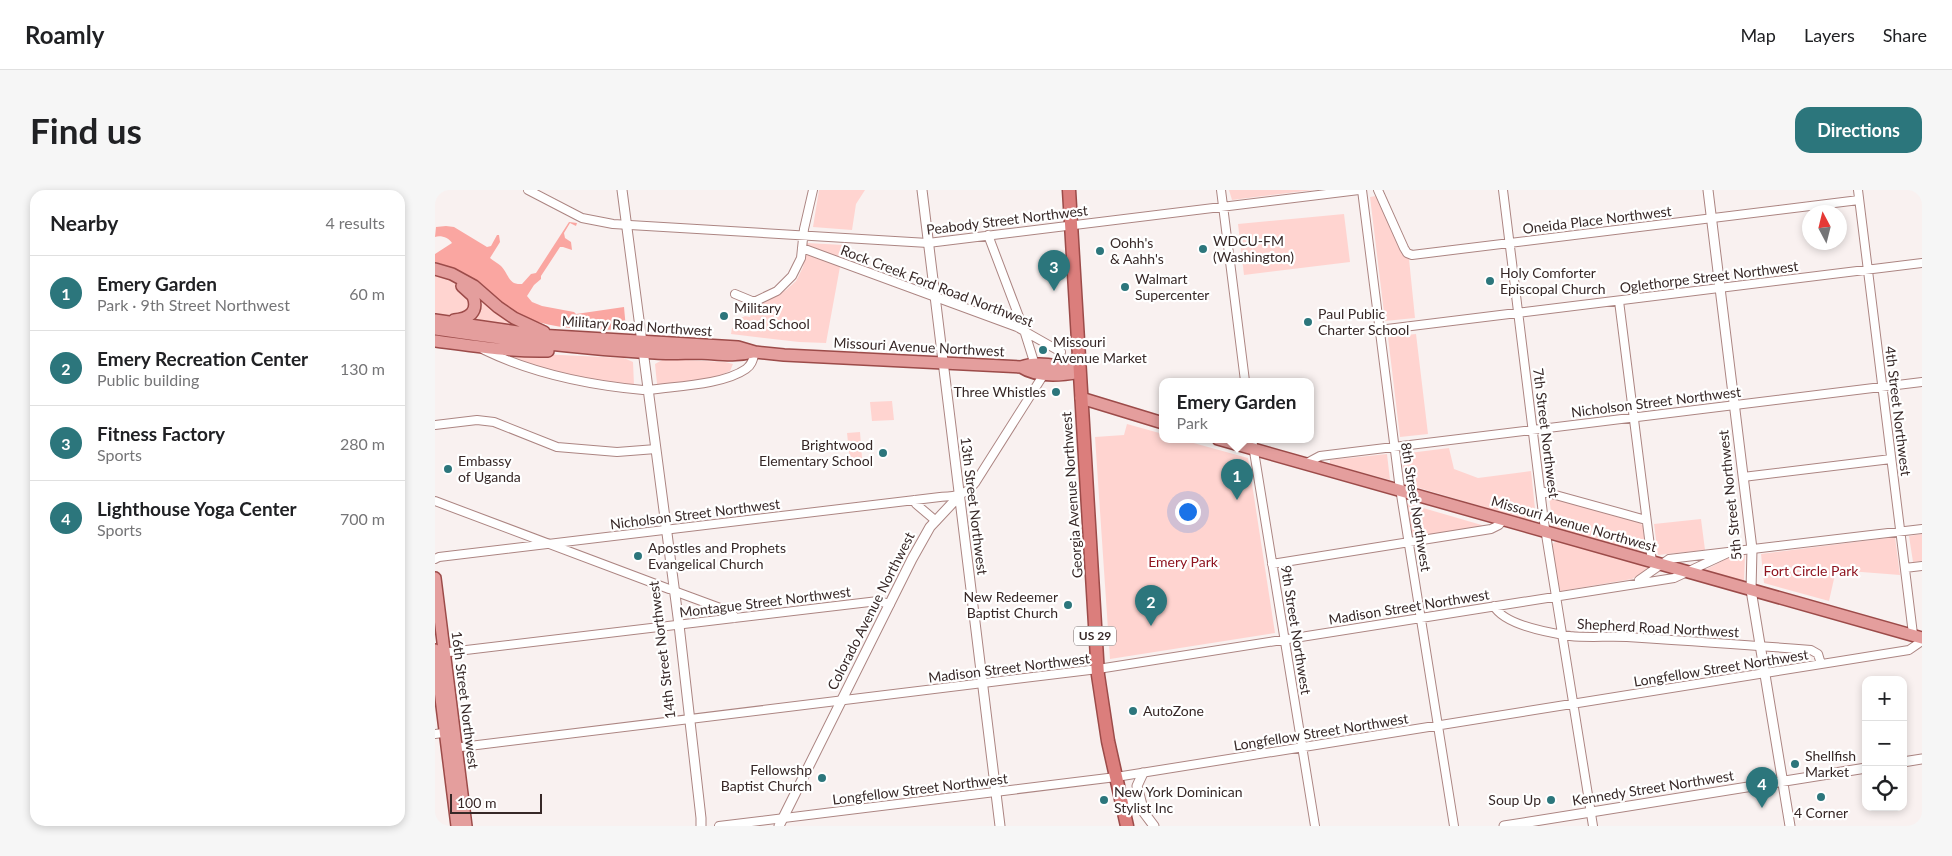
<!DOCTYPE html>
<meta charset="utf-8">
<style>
body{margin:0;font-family:Lato,sans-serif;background:#f6f6f6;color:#202124}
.controls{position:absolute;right:15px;bottom:15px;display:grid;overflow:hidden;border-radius:10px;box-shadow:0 2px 8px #0003}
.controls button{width:45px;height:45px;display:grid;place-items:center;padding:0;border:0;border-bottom:1px solid #e0e0e0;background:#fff;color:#202124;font:25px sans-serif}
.compass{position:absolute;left:1367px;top:15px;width:45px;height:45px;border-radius:50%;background:#fff;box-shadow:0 2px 8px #0003;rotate:353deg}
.scale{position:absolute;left:15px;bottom:12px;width:92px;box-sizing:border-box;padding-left:5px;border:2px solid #372827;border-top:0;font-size:14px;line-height:18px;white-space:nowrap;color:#372827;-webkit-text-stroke:4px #fff;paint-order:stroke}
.you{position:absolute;left:752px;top:321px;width:18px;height:18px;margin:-12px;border:4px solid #fff;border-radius:50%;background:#1a73e8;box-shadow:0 0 0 8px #1a73e833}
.badge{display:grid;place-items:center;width:32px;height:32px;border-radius:50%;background:#2c767c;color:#fff;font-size:16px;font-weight:700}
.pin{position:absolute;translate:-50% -41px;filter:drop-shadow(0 1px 2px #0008)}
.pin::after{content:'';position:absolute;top:26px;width:18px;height:15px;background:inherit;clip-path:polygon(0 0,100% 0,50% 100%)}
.popup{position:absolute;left:724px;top:188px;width:155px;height:65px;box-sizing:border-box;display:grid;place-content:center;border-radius:10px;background:#fff;filter:drop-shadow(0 1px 4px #0005);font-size:16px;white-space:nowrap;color:#757577}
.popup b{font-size:19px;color:#202124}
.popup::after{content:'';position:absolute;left:50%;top:100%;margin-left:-10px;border:10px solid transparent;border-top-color:#fff}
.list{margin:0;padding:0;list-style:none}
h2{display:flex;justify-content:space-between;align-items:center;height:65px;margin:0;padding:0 20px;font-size:21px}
h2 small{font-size:16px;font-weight:400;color:#757577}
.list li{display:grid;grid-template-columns:32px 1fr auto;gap:15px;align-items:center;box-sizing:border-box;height:75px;padding:0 20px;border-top:1px solid #e0e0e0}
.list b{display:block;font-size:19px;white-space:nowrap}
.list p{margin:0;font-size:16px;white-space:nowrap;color:#757577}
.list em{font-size:16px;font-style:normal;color:#757577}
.icon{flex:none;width:28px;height:28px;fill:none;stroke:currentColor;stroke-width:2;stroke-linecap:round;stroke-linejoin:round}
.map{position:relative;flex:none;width:1487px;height:636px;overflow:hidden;border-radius:15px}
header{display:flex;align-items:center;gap:30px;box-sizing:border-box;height:70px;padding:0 25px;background:#fff;border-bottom:1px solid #e0e0e0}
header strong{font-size:24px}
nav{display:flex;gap:28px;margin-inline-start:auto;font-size:18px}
.intro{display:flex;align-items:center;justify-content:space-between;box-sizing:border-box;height:120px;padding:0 30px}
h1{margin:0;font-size:35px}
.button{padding:12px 22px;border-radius:15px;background:#2c767c;color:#fff;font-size:18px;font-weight:700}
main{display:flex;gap:30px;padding:0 30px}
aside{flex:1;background:#fff;border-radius:15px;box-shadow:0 2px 8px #0003}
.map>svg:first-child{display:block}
.green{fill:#ffd4d0}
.forest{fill:#faa6a1}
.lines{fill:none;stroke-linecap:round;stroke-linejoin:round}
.minor-casing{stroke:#ac8582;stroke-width:10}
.tertiary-casing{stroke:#ac8582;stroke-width:11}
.primary-casing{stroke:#9c4b49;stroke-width:14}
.trunk-casing{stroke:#9c4b49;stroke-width:15}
.minor{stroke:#fff;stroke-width:8}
.tertiary{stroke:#fff;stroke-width:9}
.primary{stroke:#e49e9d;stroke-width:11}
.trunk{stroke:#db7e7c;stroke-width:12}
.poi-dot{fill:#2c767c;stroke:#fff;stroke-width:2}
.labels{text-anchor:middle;stroke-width:4.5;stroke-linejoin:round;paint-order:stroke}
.shield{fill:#fff;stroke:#736868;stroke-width:1}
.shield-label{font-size:12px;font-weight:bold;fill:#372827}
.street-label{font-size:14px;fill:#372827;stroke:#fff}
.poi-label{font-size:14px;fill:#372827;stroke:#fff;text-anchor:start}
.park-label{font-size:14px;fill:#8f1520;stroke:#fff}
</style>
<header>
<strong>Roamly</strong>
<nav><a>Map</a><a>Layers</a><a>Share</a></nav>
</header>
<div class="intro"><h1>Find us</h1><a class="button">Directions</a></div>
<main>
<aside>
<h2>Nearby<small>4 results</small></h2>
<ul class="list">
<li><span class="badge">1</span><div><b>Emery Garden</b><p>Park · 9th Street Northwest</p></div><em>60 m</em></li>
<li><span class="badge">2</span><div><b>Emery Recreation Center</b><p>Public building</p></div><em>130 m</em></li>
<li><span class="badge">3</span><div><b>Fitness Factory</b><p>Sports</p></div><em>280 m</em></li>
<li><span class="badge">4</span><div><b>Lighthouse Yoga Center</b><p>Sports</p></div><em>700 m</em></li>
</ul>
</aside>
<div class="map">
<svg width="1487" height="636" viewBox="0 0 1487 636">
<rect width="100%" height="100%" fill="#f9f1f0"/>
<path class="green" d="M384,0H430L421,14L417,40L378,37Z
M794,0H878L797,10Z
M941,6L963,56L974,69L980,128L950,131L935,7Z
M909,24L915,72L809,85L803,34Z
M372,53L409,55L391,153L364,152L296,144L297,138L301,137L304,129L310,126L315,127L318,119L351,100L361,91L368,77Z
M0,82L25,91L96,140L0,125Z
M981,144L993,244L965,247L953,147Z
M61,162L189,168L198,172L199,195C153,192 104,182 61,162Z
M229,169L290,172L298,174L295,181C274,191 246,194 222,194L220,174Z
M457,211L459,230L437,231L435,212Z
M692,234L728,244V249H744L813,268L840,443L675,469L660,247L689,245Z
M425,242L427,268L415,270L412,243Z
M1014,258L1019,279L1043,288L1096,281L1101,328L1096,331L974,295L970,289L966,264Z
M952,264L955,290L895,274V270Z
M1114,306L1204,332L1208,336L1210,356L1205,361L1118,338Z
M971,313L1050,336L977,347Z
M1266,329L1270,360L1223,365L1219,334Z
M1487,344V371L1478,372L1474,346Z
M1460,347L1465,385L1401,380L1394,411L1329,393L1326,364Z
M1122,351L1210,376L1213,379L1197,389L1126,401L1124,399L1117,354Z
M1310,365L1309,391L1270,380L1293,368Z"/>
<path class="forest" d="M134,32L142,33L141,36L135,33L129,43L130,48L136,52L137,60L128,57H125L106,86V89L99,95L92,106L97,112L107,116L139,122L141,124L189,117L191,139C180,141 168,139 157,139C125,138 97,135 70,116C62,110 55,102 48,95C34,84 17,77 0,72V64L17,53C14,48 6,45 0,47L1,37L11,36L19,37L52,57L56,56L62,45H64L65,52L55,68C58,71 63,73 66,76C74,84 73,95 87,94L96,84L101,83Z"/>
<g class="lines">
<g class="minor-casing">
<path id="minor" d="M93,0L147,28L178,34L493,53L924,0
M786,0L810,191
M927,0L964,292L1019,636
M943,0L969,58L972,63L977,65L1424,10
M1068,0L1109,332L1158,636
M1423,0L1478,444
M553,45L589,140L600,175
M367,58L582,137L626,162
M300,104L317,111H321L342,101L357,86L366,68L369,39L378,0
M1184,111L1217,372
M944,140L1487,73
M49,160C99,184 153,195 208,200
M214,200C241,196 288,195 311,179C317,175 318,169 320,162
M0,235L42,230L59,232L122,257L182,262L221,259
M817,249L880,636
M870,274L885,266L1487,192
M1308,287L1456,269
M1106,301L1211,330
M479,310L481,314L501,331
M0,311L234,399
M0,369L4,367L505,307C520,306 530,306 540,293L609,184
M837,374L1056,339L1064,335L1068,330
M1470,378L1487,376
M1204,390L1234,369L1487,339
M239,401L296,422L300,428
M1059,416C1069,435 1115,443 1135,446C1154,448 1173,446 1192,447C1254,451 1315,455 1376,460L1383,464L1386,474
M6,463L443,411L455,414
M0,544L15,542
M18,558L663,479L1239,388L1295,362
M284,636L681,587L1474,460L1487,451"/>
</g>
<g class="tertiary-casing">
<path id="tertiary" d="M187,0L244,435L266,628V636
M487,0L565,636
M1273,0L1317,359L1316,400L1355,636
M1468,572L1487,569
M708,583L702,596L708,619
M685,607L704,616L719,636
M344,636L477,369L495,337L524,306
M1069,636L1431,578"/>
</g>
<g class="primary-casing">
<path id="primary" d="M0,79L17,84L39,96L63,117L79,128L109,142
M0,130L103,145L303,157L320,162L349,165L586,177C604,170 627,176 644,182
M19,130C34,129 44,122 38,106L27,96
M0,139C73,150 146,159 220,163C235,164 250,163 265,163C284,164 300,167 318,162
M0,151C37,156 75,162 113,161
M586,177C603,188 625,186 644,182
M646,208L728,233
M783,249L1487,448
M0,388L31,636
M0,460L22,636"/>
</g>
<g class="trunk-casing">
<path id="trunk" d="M634,0L663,485L673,551L692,636"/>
</g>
<use href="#minor" class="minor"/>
<use href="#tertiary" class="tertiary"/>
<use href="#primary" class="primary"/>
<use href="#trunk" class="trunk"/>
</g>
<g class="poi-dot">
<circle cx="768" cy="59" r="5"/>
<circle cx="665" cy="61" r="5"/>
<circle cx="1055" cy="91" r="5"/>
<circle cx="690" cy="97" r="5"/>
<circle cx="289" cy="126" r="5"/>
<circle cx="873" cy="132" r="5"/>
<circle cx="608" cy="160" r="5"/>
<circle cx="621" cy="202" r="5"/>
<circle cx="448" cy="263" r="5"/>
<circle cx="13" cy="279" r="5"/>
<circle cx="203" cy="366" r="5"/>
<circle cx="633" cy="415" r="5"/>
<circle cx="698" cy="521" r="5"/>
<circle cx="1360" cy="574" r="5"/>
<circle cx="387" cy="588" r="5"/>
<circle cx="1386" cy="607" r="5"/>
<circle cx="669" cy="610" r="5"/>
<circle cx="1116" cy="610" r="5"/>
</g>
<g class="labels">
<rect class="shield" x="639" y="436.5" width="42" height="19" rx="4"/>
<g class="shield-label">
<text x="660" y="450">US 29</text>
</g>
<g class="street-label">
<text transform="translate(572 30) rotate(-7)" y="5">Peabody Street Northwest</text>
<text transform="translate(1162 30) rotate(-7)" y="5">Oneida Place Northwest</text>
<text transform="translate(1274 87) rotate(-7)" y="5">Oglethorpe Street Northwest</text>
<text transform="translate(502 96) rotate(21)" y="5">Rock Creek Ford Road Northwest</text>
<text transform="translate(202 136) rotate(4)" y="5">Military Road Northwest</text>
<text transform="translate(484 157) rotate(3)" y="5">Missouri Avenue Northwest</text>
<text transform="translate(1221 212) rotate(-7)" y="5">Nicholson Street Northwest</text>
<text transform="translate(1463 221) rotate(83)" y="5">4th Street Northwest</text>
<text transform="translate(1111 243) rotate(83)" y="5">7th Street Northwest</text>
<text transform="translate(637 305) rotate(-94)" y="5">Georgia Avenue Northwest</text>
<text transform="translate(1295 305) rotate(-96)" y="5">5th Street Northwest</text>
<text transform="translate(539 316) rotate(83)" y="5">13th Street Northwest</text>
<text transform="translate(981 317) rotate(81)" y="5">8th Street Northwest</text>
<text transform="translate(260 324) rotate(-7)" y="5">Nicholson Street Northwest</text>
<text transform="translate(1139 334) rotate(16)" y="5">Missouri Avenue Northwest</text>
<text transform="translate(330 412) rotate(-7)" y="5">Montague Street Northwest</text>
<text transform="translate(974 417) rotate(-9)" y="5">Madison Street Northwest</text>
<text transform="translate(436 421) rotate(-63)" y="5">Colorado Avenue Northwest</text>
<text transform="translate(1223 438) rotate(3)" y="5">Shepherd Road Northwest</text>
<text transform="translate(861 440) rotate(81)" y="5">9th Street Northwest</text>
<text transform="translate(227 460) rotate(-97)" y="5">14th Street Northwest</text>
<text transform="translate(574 478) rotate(-7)" y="5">Madison Street Northwest</text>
<text transform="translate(1286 478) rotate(-9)" y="5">Longfellow Street Northwest</text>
<text transform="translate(30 510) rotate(83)" y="5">16th Street Northwest</text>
<text transform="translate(886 542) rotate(-9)" y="5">Longfellow Street Northwest</text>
<text transform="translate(1218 598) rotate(-9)" y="5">Kennedy Street Northwest</text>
<text transform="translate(485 599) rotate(-7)" y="5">Longfellow Street Northwest</text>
</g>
<g class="poi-label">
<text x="778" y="56">WDCU-FM<tspan x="778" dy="16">(Washington)</tspan></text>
<text x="675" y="58">Oohh's<tspan x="675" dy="16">&amp; Aahh's</tspan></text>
<text x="1065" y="88">Holy Comforter<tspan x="1065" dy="16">Episcopal Church</tspan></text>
<text x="700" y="94">Walmart<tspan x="700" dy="16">Supercenter</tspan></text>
<text x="299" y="123">Military<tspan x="299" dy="16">Road School</tspan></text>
<text x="883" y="129">Paul Public<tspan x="883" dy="16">Charter School</tspan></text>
<text x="618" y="157">Missouri<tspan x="618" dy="16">Avenue Market</tspan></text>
<text x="611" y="207" text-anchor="end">Three Whistles</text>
<text x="438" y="260" text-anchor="end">Brightwood<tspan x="438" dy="16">Elementary School</tspan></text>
<text x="23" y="276">Embassy<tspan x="23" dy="16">of Uganda</tspan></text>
<text x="213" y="363">Apostles and Prophets<tspan x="213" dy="16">Evangelical Church</tspan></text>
<text x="623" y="412" text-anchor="end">New Redeemer<tspan x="623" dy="16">Baptist Church</tspan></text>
<text x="708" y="526">AutoZone</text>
<text x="1370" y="571">Shellfish<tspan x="1370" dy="16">Market</tspan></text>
<text x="377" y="585" text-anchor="end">Fellowshp<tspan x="377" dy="16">Baptist Church</tspan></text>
<text x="679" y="607">New York Dominican<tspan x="679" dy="16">Stylist Inc</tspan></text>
<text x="1106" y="615" text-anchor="end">Soup Up</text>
<text x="1386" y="628" text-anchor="middle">4 Corner</text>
</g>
<g class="park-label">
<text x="748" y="377">Emery Park</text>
<text x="1376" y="386">Fort Circle Park</text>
</g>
</g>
</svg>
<div class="controls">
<button>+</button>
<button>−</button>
<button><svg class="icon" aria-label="locate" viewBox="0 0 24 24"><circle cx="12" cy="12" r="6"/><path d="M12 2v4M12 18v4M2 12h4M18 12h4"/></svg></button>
</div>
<svg class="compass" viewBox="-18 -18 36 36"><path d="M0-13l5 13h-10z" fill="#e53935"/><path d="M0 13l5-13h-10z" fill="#757577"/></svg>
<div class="scale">100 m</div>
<div class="you"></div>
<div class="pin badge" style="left:802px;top:310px">1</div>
<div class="popup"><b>Emery Garden</b>Park</div>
<div class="pin badge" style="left:716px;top:436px">2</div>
<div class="pin badge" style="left:619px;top:101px">3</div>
<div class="pin badge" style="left:1327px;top:618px">4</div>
</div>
</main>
